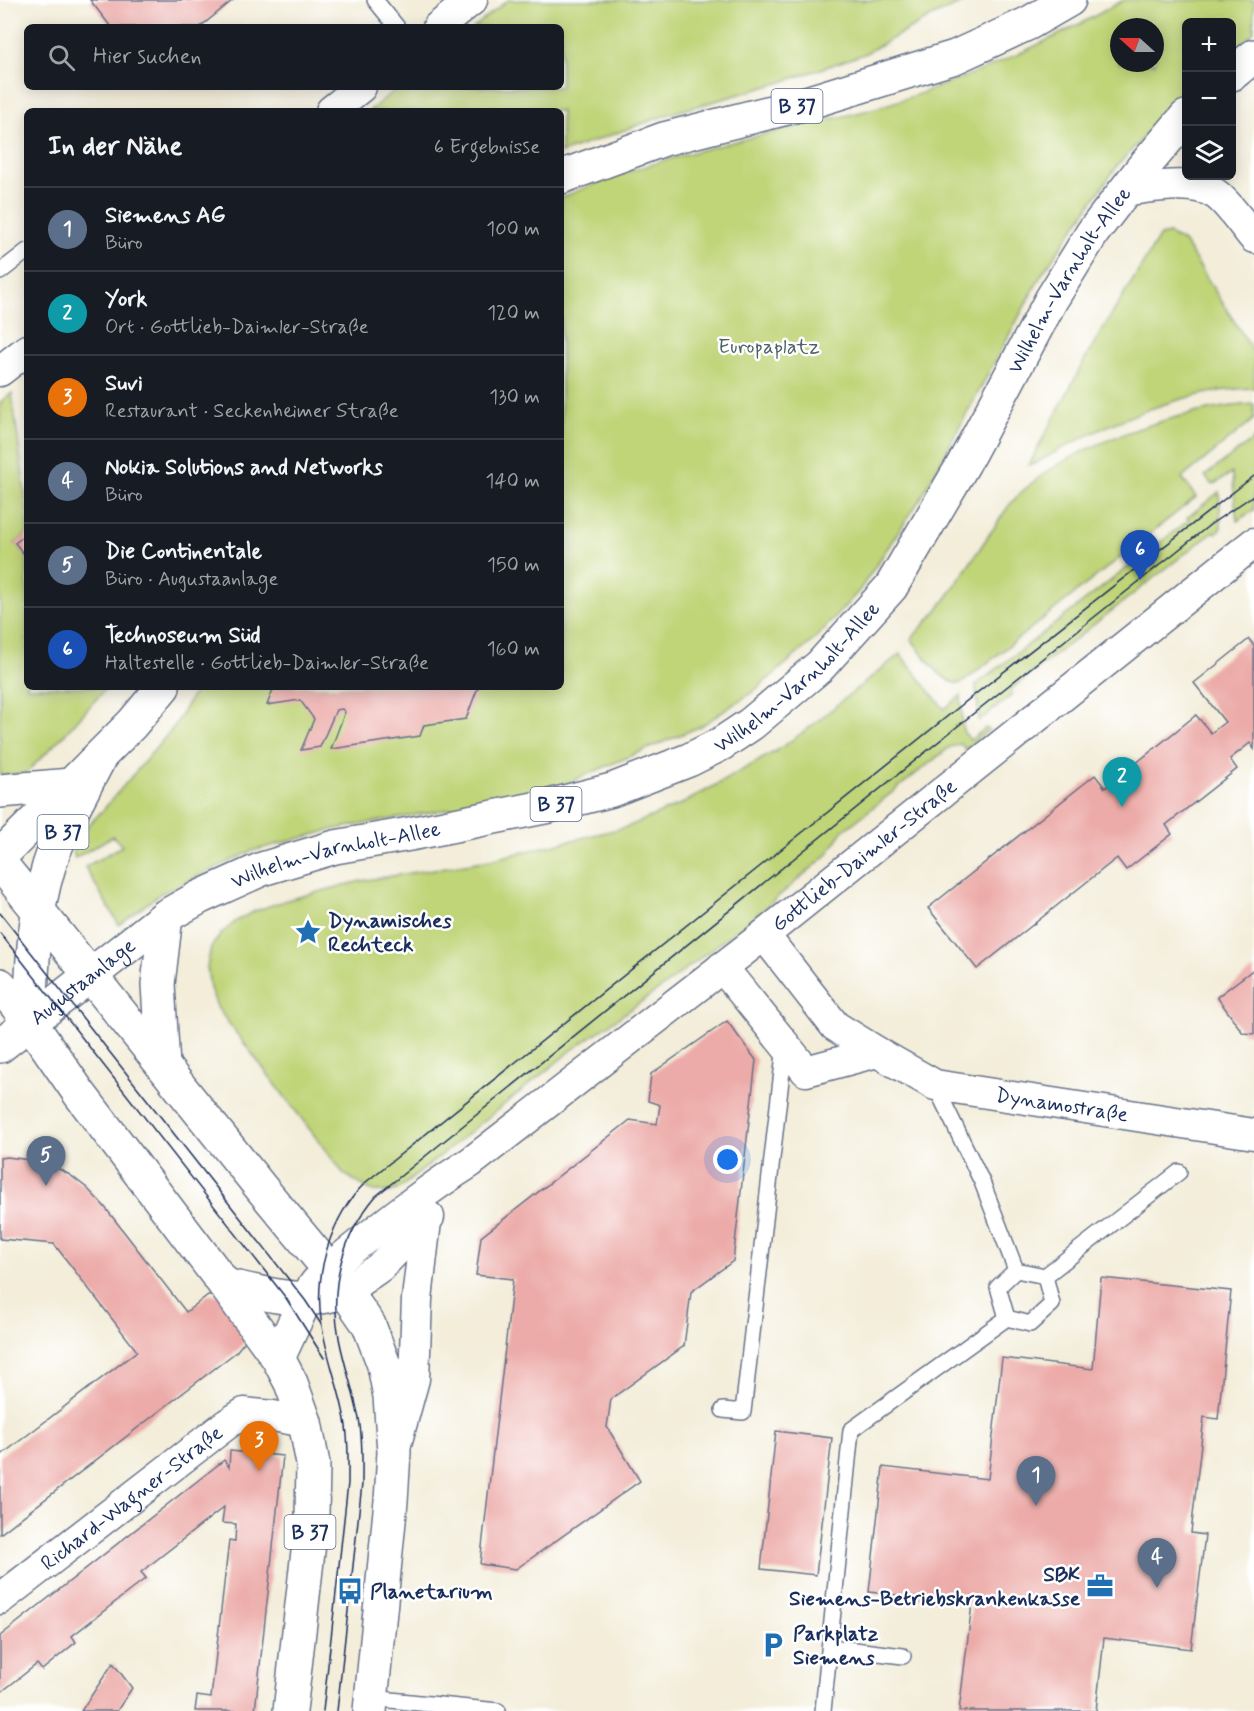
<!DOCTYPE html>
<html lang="de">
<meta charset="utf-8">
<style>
body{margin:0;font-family:Mynerve,sans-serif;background:#20242c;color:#f1f3f6}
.controls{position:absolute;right:18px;top:18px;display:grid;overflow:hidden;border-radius:9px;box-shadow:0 3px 15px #0003}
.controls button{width:54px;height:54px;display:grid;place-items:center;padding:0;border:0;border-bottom:2px solid #363941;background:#171b24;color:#f1f3f6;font:30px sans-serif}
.compass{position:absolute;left:1110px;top:18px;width:54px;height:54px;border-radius:50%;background:#171b24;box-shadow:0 3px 15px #0003;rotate:291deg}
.you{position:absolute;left:728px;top:1160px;width:21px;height:21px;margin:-15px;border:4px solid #fff;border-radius:50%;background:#1a73e8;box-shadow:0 0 0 9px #1a73e833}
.badge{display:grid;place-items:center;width:39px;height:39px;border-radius:50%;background:#1f6fb2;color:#fff;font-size:20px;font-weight:700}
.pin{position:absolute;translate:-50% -50px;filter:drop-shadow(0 2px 3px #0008)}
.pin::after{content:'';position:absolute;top:32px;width:21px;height:18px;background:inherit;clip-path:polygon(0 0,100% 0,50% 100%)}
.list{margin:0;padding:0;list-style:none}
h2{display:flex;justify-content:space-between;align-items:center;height:78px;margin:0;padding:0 24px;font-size:26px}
h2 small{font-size:20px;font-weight:400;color:#9ea1a6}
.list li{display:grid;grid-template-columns:39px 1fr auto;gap:18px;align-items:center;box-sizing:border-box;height:84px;padding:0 24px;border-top:2px solid #363941}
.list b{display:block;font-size:22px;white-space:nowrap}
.list p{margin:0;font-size:20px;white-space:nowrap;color:#9ea1a6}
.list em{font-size:20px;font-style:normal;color:#9ea1a6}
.icon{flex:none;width:33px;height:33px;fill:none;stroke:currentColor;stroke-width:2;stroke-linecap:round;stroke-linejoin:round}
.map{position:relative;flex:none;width:1254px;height:1711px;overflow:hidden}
.search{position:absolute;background:#171b24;box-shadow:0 3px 15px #0003;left:24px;top:24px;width:540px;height:66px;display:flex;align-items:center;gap:15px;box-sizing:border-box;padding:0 21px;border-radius:9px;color:#9ea1a6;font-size:22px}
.panel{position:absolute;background:#171b24;box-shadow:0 3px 15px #0003;left:24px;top:108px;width:540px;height:582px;border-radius:9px}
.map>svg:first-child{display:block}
.green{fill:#c0d478;stroke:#6e826b;stroke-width:1.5;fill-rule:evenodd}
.building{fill:#ecaba8}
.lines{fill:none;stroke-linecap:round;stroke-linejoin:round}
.service-casing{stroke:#677289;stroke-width:18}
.minor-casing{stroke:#677289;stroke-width:33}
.secondary-casing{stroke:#677289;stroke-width:36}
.primary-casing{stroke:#677289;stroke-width:36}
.service{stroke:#fff;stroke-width:15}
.minor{stroke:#fff;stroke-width:30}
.secondary{stroke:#fff;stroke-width:33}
.primary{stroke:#fff;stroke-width:33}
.tram{stroke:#1b2f5e;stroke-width:1.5}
.labels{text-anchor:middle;stroke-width:5;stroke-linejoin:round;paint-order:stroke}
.shield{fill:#fff;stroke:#5f6d8e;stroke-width:1.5}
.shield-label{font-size:20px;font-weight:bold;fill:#1b2f5e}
.street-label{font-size:21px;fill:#1b2f5e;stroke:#fff}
.park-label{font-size:21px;fill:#4d6166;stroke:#fff}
.poi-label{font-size:21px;font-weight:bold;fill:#1b2f5e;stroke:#fff;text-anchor:start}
</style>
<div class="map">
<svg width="1254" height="1711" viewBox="0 0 1254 1711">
<rect width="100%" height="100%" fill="#fff"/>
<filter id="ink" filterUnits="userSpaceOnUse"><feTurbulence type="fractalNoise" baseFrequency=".0167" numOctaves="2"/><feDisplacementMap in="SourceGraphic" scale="12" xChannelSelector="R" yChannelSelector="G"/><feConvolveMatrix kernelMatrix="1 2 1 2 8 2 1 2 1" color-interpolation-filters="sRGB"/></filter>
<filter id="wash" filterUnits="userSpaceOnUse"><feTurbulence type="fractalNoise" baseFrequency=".008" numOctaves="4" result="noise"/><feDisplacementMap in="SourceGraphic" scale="24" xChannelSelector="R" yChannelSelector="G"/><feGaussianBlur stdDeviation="1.35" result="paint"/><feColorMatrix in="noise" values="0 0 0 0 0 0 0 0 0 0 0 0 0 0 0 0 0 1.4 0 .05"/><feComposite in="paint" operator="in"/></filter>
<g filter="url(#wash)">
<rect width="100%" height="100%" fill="#f3edd9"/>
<path class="green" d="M508,0H968L933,16L864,54L779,83L669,114L561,153V111H369L399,87H561V27H474Z
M1124,0H1254V32L1232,52V22H1186V91L1117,166L1042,274L921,498L859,591L815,639L754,691L701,726L546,792L335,829L252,851L160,894L119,925L85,867L122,846L113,836L75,858L71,843L103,810L174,727L197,687H561V198C637,164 718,145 799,126C826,120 853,115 879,107C965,81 1046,44 1124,0ZM1119,27H1155V63H1119Z
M1169,234L1185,243L1254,353V388C1177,390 1099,427 1034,464L1029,465L1090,350L1160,236Z
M12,393L27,508V534L15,543L27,557V687H107L65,734L26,773L0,776V402Z
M1254,404V419L1182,478L1196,497L962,683C944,688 922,652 911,639C923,625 937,612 947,597C962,576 976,554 991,532C998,523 1004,511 1012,502C1060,447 1182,408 1254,404Z
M1254,439V510L1237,521L1232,473L1212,485L1205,476Z
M1219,492L1221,528L1216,533L1214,531L1010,690L1013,694L979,721L976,685L1189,520L1187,518Z
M900,654L944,709L961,696L963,731L970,740L986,728L989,730L965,749L961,744L950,747L843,831L827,855L760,912L664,986L572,1050L400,1188C378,1200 361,1185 343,1173L218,1009L210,988L207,967L211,947L222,933L236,921L255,911L287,900L361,881L490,860L627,827L684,803L776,751L805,731Z"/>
<g id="blocks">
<path class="building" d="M90,0H233L200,27H111Z
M27,534V558L15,543Z
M1249,639L1254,646V749L1250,743L1230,759L1237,769L1166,825L1172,834L1126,870L1117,858L977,969L928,908L1095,775L1105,788L1196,715L1211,733L1225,722L1194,683Z
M274,687H478L466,719L424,725L420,736L331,749L345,712L342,709L336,710L320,747L301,750L314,719L300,700L267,705Z
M1254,969V1034L1243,1033L1217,997Z
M727,1021L756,1060L733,1261L691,1292L684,1346L611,1399L607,1427L640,1481L516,1569L480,1564L513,1279L476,1275L481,1237L630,1120L657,1124L660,1105L648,1101L651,1074Z
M7,1157L38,1161L55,1167L70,1175L87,1188L104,1206L186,1312L208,1295H220L248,1329L245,1341L236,1352L0,1534V1456L137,1351L54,1244L0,1239V1158Z
M1101,1278L1231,1291L1218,1419L1204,1417L1191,1533L1205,1535L1191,1649L1104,1638L1096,1711H959L972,1604L869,1592L883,1467L988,1479L1002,1358L1093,1369Z
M776,1431L832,1438L816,1575L761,1569Z
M230,1451L283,1456L255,1711H195L197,1696L211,1698L229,1540L235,1541L236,1524L222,1523L224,1507L141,1572L146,1578L72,1636L76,1642L42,1670L37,1664L0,1693V1636L224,1460L229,1467Z
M113,1663L132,1688L117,1711H81Z"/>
</g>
</g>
<g filter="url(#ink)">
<use href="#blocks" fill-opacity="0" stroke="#677289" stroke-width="1.5"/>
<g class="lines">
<g class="service-casing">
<path id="service" d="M375,0L397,27
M0,272L27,251
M935,1085L982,1182L1016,1270
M1016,1270L1045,1276L1052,1304L1030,1324L1007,1318L998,1287Z
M1045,1276L1179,1172
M723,1410L743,1412L785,1045
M830,1647L903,1656
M371,1698L498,1711
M823,1711L851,1430L1007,1318"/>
</g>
<g class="minor-casing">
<g id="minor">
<path d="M438,27L472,0"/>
<path d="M331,111L361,87"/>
<path d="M1123,191C1149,188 1194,178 1217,195C1228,203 1244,226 1254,238"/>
<path d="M0,371L27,350"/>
<path id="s1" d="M764,935L835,1026L877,1052L935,1085L1254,1134"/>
<path d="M722,967L806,1071L877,1052"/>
<path id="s2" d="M329,1268C375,1231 420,1194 471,1162L764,935L1254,543"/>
<path d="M347,1290L380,1267L429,1217"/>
<path d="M396,1444L414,1379L417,1299L426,1221"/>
<path id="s3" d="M0,1599L227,1424L244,1413L273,1416L305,1422"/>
</g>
</g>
<g class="secondary-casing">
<path id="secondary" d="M0,791L71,785"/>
</g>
<g class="primary-casing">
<g id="primary">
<path d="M1232,74L1254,56"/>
<path d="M561,177L664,139L803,104L955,57L1029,23L1069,0"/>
<path d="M0,856L132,724L163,687"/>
<path d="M0,863L262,1189L337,1279L369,1325L384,1365L390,1396L394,1452L391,1501L370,1711"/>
<path d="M0,985L30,1022L79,1093L225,1285L278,1358L291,1383L305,1422L313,1464L312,1516L290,1711"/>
<path d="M30,1022C32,970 33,917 49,866C61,828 82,792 100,757"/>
<path id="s4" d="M0,1046L166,916L200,897L262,869L335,847L410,834L549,806L612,790L689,760L721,744L751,724L820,666L891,587L964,463L1051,300L1093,232L1141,170L1186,117"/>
<path d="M163,1066L158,984L166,916"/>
<path d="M225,1285C266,1294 306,1307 347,1290"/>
<path d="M278,1358L305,1300L317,1283"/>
</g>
</g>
<use href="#service" class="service"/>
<use href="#minor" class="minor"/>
<use href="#secondary" class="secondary"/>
<use href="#primary" class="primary"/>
<path class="tram" d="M0,913L305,1300L321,1324
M0,933L286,1298L324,1358
M323,1711L348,1483C348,1459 349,1435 343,1410C337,1382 326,1354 322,1326C313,1276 330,1217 366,1182L969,699L1254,476
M337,1711L362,1484C362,1462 363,1440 359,1419C354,1392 344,1365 339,1338C329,1286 342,1236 376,1196L969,717L1211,524L1254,495"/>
</g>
</g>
<defs>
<g id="sight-bare" transform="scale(2.07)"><path d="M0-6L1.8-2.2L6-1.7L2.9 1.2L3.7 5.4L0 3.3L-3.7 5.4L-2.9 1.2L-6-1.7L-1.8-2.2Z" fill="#1f6fb2" stroke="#fff" stroke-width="2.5" paint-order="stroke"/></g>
<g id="office-bare" transform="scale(2.07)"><path d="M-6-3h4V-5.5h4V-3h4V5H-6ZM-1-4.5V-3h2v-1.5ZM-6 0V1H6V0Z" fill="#1f6fb2" stroke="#fff" stroke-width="2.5" paint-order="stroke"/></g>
<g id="bus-bare" transform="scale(2.07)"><path d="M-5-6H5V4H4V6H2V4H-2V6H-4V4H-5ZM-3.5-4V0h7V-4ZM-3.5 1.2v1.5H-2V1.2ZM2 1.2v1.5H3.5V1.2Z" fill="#1f6fb2" stroke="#fff" stroke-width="2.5" paint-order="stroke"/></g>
<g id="parking-bare" transform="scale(2.07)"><path d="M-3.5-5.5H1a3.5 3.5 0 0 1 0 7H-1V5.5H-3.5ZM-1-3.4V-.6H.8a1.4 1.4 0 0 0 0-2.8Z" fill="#1f6fb2" stroke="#fff" stroke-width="2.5" paint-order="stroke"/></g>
</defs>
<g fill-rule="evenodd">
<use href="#sight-bare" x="308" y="932"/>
<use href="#office-bare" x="1100" y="1586"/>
<use href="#bus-bare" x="350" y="1591"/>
<use href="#parking-bare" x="773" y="1645"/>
</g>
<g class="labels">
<g class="shield">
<rect x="771.5" y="89" width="51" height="34" rx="4.5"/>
<rect x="530.5" y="787" width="51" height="34" rx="4.5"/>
<rect x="37.5" y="815" width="51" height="34" rx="4.5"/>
<rect x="284.5" y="1515" width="51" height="34" rx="4.5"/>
</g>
<g class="shield-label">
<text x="797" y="113">B 37</text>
<text x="556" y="811">B 37</text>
<text x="63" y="839">B 37</text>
<text x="310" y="1539">B 37</text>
</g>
<g class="street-label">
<text dy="7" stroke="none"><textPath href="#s4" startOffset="1383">Wilhelm-Varnholt-Allee</textPath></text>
<text dy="7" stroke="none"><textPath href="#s4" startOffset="897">Wilhelm-Varnholt-Allee</textPath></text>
<text dy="7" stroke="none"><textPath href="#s2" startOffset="676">Gottlieb-Daimler-Straße</textPath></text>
<text dy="7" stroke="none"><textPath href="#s4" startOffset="393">Wilhelm-Varnholt-Allee</textPath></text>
<text dy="7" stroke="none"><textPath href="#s4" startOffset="105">Augustaanlage</textPath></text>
<text dy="7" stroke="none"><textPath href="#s1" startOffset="360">Dynamostraße</textPath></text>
<text dy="7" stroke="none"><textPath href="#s3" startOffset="166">Richard-Wagner-Straße</textPath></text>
</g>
<g class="park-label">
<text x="769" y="353">Europaplatz</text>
</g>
<g class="poi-label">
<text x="328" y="927">Dynamisches<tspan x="328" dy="24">Rechteck</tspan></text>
<text x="1080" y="1581" text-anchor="end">SBK<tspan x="1080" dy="24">Siemens-Betriebskrankenkasse</tspan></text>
<text x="370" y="1598">Planetarium</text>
<text x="793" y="1640">Parkplatz<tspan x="793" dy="24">Siemens</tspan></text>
</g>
</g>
</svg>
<div class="controls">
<button>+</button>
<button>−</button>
<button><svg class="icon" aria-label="layers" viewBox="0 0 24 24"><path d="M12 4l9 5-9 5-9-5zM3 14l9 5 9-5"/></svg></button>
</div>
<svg class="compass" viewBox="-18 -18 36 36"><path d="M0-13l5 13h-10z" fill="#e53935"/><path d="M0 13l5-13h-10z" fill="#9ea1a6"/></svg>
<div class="you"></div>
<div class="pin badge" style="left:1036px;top:1506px;background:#5c6f8a">1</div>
<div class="pin badge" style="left:1122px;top:807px;background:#0f9aa8">2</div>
<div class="pin badge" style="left:259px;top:1471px;background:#e8710a">3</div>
<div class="pin badge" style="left:1157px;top:1588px;background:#5c6f8a">4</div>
<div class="pin badge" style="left:46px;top:1186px;background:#5c6f8a">5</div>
<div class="pin badge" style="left:1140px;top:580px;background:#1a4fb4">6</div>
<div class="search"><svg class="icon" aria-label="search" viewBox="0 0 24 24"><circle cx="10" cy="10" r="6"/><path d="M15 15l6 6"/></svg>Hier suchen</div>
<section class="panel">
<h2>In der Nähe<small>6 Ergebnisse</small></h2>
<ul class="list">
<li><span class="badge" style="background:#5c6f8a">1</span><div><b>Siemens AG</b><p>Büro</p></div><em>100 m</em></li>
<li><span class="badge" style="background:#0f9aa8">2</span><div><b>York</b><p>Ort · Gottlieb-Daimler-Straße</p></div><em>120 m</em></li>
<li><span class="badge" style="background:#e8710a">3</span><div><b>Suvi</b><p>Restaurant · Seckenheimer Straße</p></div><em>130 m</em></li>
<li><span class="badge" style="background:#5c6f8a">4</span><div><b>Nokia Solutions and Networks</b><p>Büro</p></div><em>140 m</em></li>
<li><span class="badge" style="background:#5c6f8a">5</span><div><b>Die Continentale</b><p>Büro · Augustaanlage</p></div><em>150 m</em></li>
<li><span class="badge" style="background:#1a4fb4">6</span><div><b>Technoseum Süd</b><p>Haltestelle · Gottlieb-Daimler-Straße</p></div><em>160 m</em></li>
</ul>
</section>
</div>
